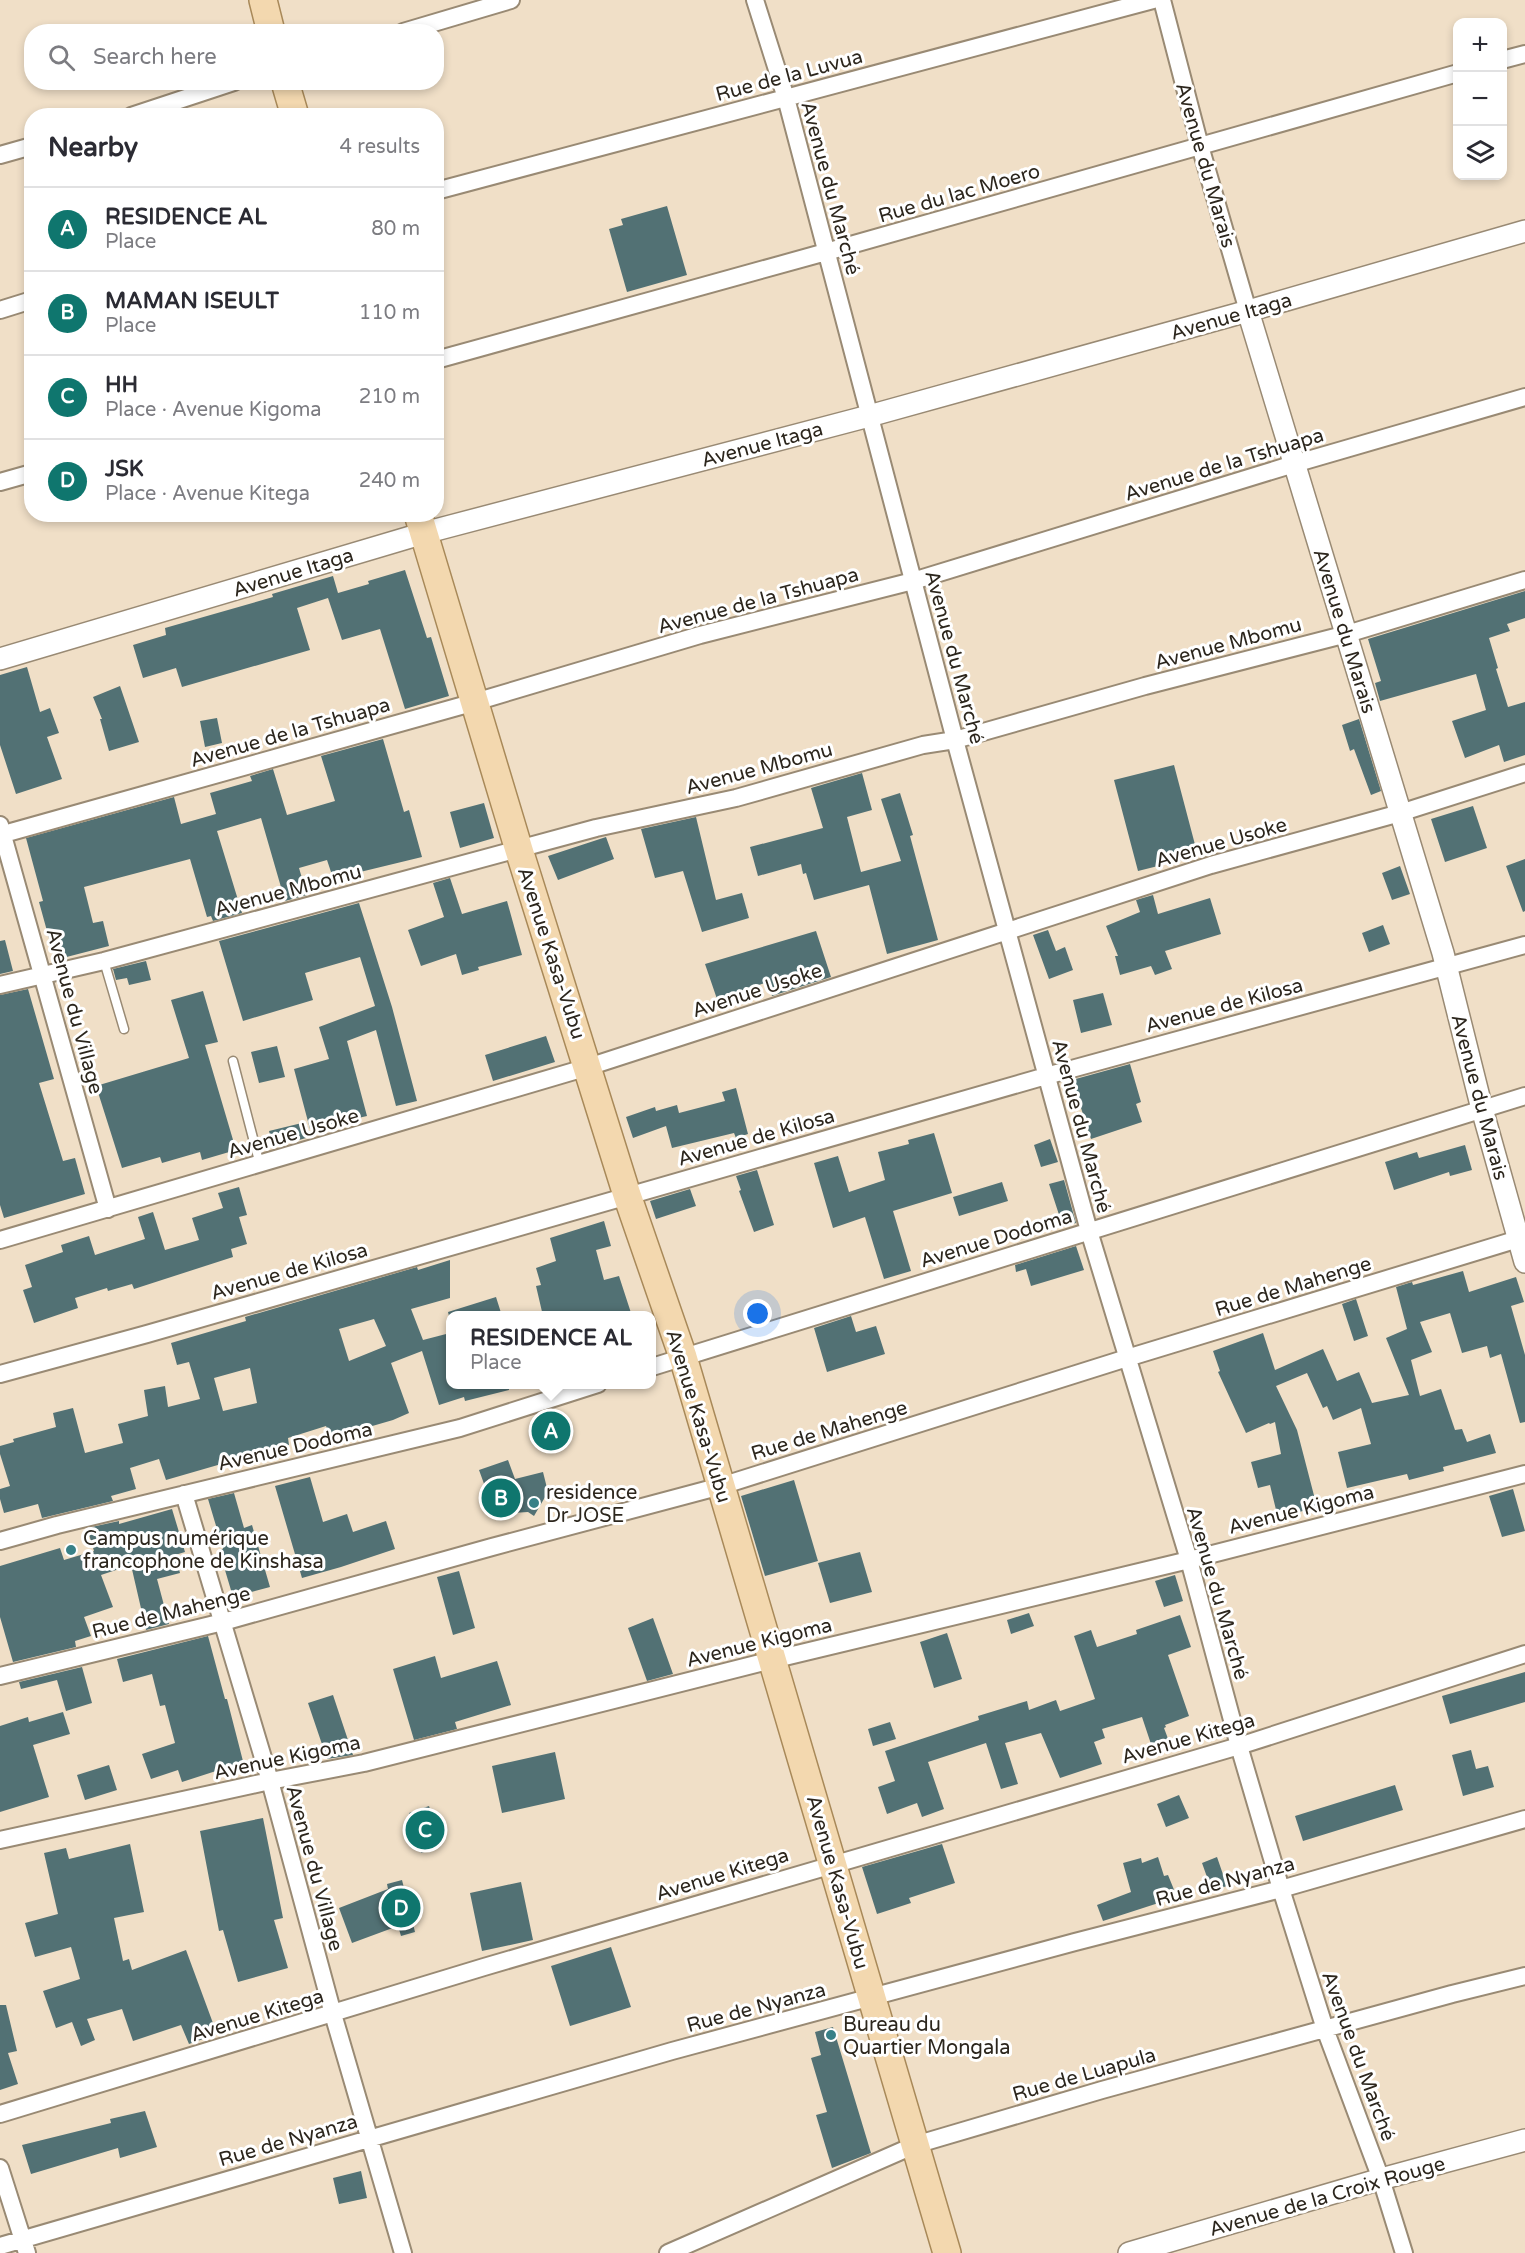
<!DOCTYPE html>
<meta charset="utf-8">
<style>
body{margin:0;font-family:"Varela Round",sans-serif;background:#f2f2f3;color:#2b2b33}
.controls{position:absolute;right:18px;top:18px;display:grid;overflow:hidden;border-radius:12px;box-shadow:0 3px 9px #0003}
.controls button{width:54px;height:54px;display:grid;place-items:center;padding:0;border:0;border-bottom:2px solid #e1e1e2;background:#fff;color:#2b2b33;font:30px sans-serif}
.you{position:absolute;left:758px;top:1314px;width:21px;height:21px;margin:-15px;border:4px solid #fff;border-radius:50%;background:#1a73e8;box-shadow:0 0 0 9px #1a73e833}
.badge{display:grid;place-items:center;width:39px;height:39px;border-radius:50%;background:#0f766e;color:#fff;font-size:20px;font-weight:700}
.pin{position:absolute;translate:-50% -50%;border:3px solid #fff;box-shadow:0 2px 6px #0006}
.popup{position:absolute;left:446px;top:1311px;width:210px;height:78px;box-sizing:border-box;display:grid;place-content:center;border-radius:12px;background:#fff;filter:drop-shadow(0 2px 4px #0005);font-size:20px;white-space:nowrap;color:#7c7c81}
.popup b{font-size:22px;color:#2b2b33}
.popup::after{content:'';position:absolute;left:50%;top:100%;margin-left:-12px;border:12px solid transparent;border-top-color:#fff}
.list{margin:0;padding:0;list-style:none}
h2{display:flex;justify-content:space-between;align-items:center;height:78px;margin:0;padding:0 24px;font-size:26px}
h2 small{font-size:20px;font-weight:400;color:#7c7c81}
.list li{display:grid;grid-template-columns:39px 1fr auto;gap:18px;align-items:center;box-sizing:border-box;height:84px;padding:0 24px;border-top:2px solid #e1e1e2}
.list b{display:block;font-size:22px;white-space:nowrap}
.list p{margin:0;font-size:20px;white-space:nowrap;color:#7c7c81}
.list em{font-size:20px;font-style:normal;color:#7c7c81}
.icon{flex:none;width:33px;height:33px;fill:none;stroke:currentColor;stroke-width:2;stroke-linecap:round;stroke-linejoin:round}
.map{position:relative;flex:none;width:1525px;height:2253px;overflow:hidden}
.search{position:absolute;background:#fff;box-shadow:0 3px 9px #0003;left:24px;top:24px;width:420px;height:66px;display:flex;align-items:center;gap:15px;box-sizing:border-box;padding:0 21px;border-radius:24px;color:#7c7c81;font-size:22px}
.panel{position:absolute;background:#fff;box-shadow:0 3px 9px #0003;left:24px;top:108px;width:420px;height:414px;border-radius:24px}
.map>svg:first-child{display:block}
.building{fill:#527174;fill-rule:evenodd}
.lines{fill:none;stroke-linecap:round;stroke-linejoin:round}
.service-casing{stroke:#998a74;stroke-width:11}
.minor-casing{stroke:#998a74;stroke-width:20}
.tertiary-casing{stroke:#998a74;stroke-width:24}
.primary-casing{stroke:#a88959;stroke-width:30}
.service{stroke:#fff;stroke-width:8}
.minor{stroke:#fff;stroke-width:16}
.tertiary{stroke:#fff;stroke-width:21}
.primary{stroke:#f3d8af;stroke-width:27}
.poi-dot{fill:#388087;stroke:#fff;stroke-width:2}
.labels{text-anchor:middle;stroke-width:6;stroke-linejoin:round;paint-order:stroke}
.street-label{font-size:20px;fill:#2c261d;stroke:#fff}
.poi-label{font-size:20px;fill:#2c261d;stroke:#fff;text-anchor:start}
</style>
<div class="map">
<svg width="1525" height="2253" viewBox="0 0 1525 2253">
<rect width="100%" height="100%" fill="#f0dfc7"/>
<path class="building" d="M667,206L687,275L627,292L609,229L623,225L621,219Z
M405,570L427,638L431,637L449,696L405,709L380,629L342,640L328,598L297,608L310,650L182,687L176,668L143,678L133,645L166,635L165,628L273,597L272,594L333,576L338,593L369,584L368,581Z
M1525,591V618L1507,624L1510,631L1489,638L1498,668L1496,669L1508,707L1525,702V755L1504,762L1499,745L1465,758L1452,721L1486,710L1476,674L1380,701L1375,683L1381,681L1368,639Z
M27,667L40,712L50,708L59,733L47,737L62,779L16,794L0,745V675Z
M120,686L139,742L109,751L100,719H102L93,697Z
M217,718L222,743L205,747L200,721Z
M1359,719L1381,791L1371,795L1354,749L1350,751L1342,725Z
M383,739L404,812L409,810L422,857L356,873L355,867L332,875L327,860L299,868L307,895L285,901L261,818L217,831L242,913L213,921L211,916L207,917L190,859L84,887L93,923L103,921L109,946L55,960L39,902L43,901L26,838L174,797L181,824L216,814L210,793L252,781L250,776L273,769L287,815L335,801L321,756Z
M1174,765L1198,856L1138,871L1114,780Z
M862,773L872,810L847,817L861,872L901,861L881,799L900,793L913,835L910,836L938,940L887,954L869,885L814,900L806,873L803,874L801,864L758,876L750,847L823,828L811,788Z
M484,803L494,838L460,848L450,812Z
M1473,806L1487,848L1445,862L1431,819Z
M696,817L716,900L742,893L749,918L702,932L683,871L655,878L641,829Z
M606,837L614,859L558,880L548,856Z
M1525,859V911L1523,912L1506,866Z
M1400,866L1410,894L1392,900L1382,873Z
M450,878L462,914L507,901L522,955L478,967L479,970L462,975L456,954L421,966L408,930L444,917L433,883Z
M1153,895L1158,914L1210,898L1221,934L1165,951L1172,969L1155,975L1151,966L1120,975L1115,956H1118L1106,926L1140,912L1136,900Z
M359,903L392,1007L417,1101L396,1106L376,1030L347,1041L367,1116L310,1129L294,1069L329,1059L319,1027L375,1006L360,957L305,973L313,1000L243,1021L219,941Z
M1383,925L1390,944L1369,952L1362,933Z
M1048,930L1056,951L1065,947L1073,970L1049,979L1033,935Z
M816,931L831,977L772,996L768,982L717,999L705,964Z
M5,940L13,971L0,974V941Z
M146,961L151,980L129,985L127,978L116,980L113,969Z
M28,989L54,1079L39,1083L63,1161L75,1158L85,1194L4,1218L0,1205V995Z
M203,991L218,1042L205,1045L236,1150L202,1160L200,1152L162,1163L160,1157L122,1168L96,1086L189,1058L171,1000Z
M1103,993L1112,1025L1081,1033L1073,1000Z
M546,1036L555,1062L493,1081L485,1055Z
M277,1046L285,1077L259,1083L251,1052Z
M1130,1064L1141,1102L1136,1104L1142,1122L1091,1139L1072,1080Z
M736,1088L748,1134L736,1138L734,1133L672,1148L666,1126L633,1138L626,1117L655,1107L656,1111L677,1105L679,1113L725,1101L722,1092Z
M306,1122L310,1137L273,1147L269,1131Z
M934,1133L952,1193L893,1211L911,1271L884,1279L865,1217L833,1228L814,1163L838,1156L849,1192L885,1180L878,1152L909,1144L908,1140Z
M1050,1139L1058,1162L1041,1167L1034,1145Z
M1465,1145L1472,1170L1450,1176L1449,1172L1394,1190L1385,1162L1417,1152L1419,1158Z
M757,1170L774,1225L754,1232L739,1191L741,1190L736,1176Z
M1064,1180L1076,1223L1063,1227L1049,1184Z
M1002,1182L1008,1201L959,1216L953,1197Z
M239,1187L247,1215L239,1217L247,1244L231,1249L233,1257L134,1289L132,1284L108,1291L107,1288L75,1298L78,1308L34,1323L23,1290L32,1287L25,1265L63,1252L61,1245L89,1236L95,1255L145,1239L138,1217L153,1212L165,1250L199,1240L192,1218L223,1208L218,1193Z
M690,1189L696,1206L656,1219L650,1201Z
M604,1221L611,1246L596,1250L604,1280L619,1276L632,1316H543L536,1286L541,1285L536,1268L556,1261L550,1238Z
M1076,1246L1084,1270L1031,1286L1026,1269L1016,1272L1015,1265Z
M450,1260V1298L411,1309L423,1340L450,1333V1384H509V1390L465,1401L464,1397L439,1405L422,1351L391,1363L409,1413L393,1420L331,1438L326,1426L288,1438L289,1445L277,1448L278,1452L242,1460V1458L166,1480L159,1459L130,1468L136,1489L111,1496L113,1501L42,1518L38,1504L4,1513L0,1499V1489L10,1486L0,1454V1446L14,1442L13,1439L56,1427L53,1413L73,1408L85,1453L123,1443L118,1424L148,1416L144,1390L165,1386L168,1407L200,1399L189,1362L177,1365L171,1343L246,1321L245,1317L417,1267L418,1270ZM374,1319L386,1346L349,1361L339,1329ZM250,1368L257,1403L223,1411L214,1378Z
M1463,1271L1469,1292L1516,1277L1524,1302L1511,1306L1525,1355V1422L1520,1423L1501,1354L1490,1358L1487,1346L1462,1353L1450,1313L1420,1322L1432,1352L1411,1360L1420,1396L1441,1389L1455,1430L1462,1429L1467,1442L1490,1434L1496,1453L1443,1467L1444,1471L1409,1480L1407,1474L1347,1488L1338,1452L1371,1444L1361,1408L1333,1420L1327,1406L1323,1408L1307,1373L1276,1386L1297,1430L1317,1507L1278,1518L1270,1485L1258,1488L1251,1462L1281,1454L1275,1422L1270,1424L1269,1423L1246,1433L1218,1372L1220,1371L1213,1351L1263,1333L1275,1370L1323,1349L1337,1381L1359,1372L1372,1403L1409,1395L1386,1338L1407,1329L1396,1287L1412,1282L1413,1285Z
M496,1297L502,1316H449L448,1312Z
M1356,1299L1368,1336L1354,1341L1342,1304Z
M851,1316L856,1332L876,1326L885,1354L827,1372L814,1328Z
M560,1417L566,1440L542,1447L535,1423Z
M508,1460L515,1479L543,1472L548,1492L534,1516L528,1512L495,1514L479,1470Z
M310,1477L323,1522L347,1514L353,1532L386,1521L395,1549L341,1567L302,1578L275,1486Z
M794,1480L818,1561L765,1576L741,1496Z
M1513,1489L1525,1531L1502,1537L1489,1496Z
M234,1493L244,1528L252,1525L270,1587L233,1597L219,1550L223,1549L208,1499Z
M172,1509L185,1552L175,1555L180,1573L157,1579L169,1624L146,1630L131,1565L101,1575L113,1607L84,1617L91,1636L75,1641L76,1647L13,1662L0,1617V1566L60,1548L64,1560L94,1551L87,1528L119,1521V1524Z
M860,1552L872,1592L830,1603L818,1563Z
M459,1571L475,1628L453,1635L437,1577Z
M1175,1575L1183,1601L1164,1607L1155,1581Z
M1029,1613L1034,1626L1011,1634L1007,1620Z
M1180,1615L1191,1647L1168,1655L1189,1716L1165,1725L1166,1727L1164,1728L1170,1744L1153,1750L1142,1717L1102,1729L1105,1738L1094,1742L1102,1764L1060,1778L1041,1733L1005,1743L1018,1784L1001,1789L986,1743L928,1762L944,1809L922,1817L917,1803L887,1814L878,1787L895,1781L885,1751L979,1720L978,1716L1027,1701L1029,1710L1056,1700L1060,1711L1095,1699L1074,1636L1091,1630L1097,1647L1137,1634L1136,1630Z
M653,1618L673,1674L647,1681L628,1628Z
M947,1633L962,1679L934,1688L920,1642Z
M208,1636L225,1699H227L245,1769L218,1777L216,1771L182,1782L178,1770L151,1779L142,1754L175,1743L165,1705L160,1706L152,1674L123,1682L117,1659Z
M435,1656L441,1678L497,1661L511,1705L455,1722L457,1729L414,1740L393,1669Z
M82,1667L92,1703L66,1711L57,1680L21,1689L19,1682Z
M1525,1672V1702L1450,1724L1442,1696Z
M333,1695L353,1755L327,1759L308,1703Z
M63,1712L70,1734L33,1745L49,1797L0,1812V1726L28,1717L29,1722Z
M890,1722L896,1739L873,1746L868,1729Z
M1471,1750L1476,1769L1488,1766L1494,1787L1463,1796L1452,1755Z
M555,1752L565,1799L502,1813L492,1766Z
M109,1765L117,1790L85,1800L77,1775Z
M1395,1785L1403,1810L1303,1841L1295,1816Z
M1179,1795L1189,1818L1166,1827L1157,1804Z
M429,1806L441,1846L421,1853L409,1813Z
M263,1818L283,1918L274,1920L288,1968L238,1982L223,1930L219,1931L200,1831Z
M130,1844L144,1912L114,1918L123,1961L129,1959L132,1970L186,1950L217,2034L189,2044L181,2025L133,2041L122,2009L87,2019L95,2040L81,2046L72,2022L56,2028L43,1991L80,1979L71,1947L35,1957L25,1923L58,1914L44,1853L66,1848L69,1859Z
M942,1844L955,1883L909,1898L911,1903L877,1914L862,1867Z
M1158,1857L1164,1876L1168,1875L1177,1897L1103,1921L1097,1905L1131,1892L1123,1863L1141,1858L1142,1863Z
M1217,1857L1227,1886L1212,1891L1202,1863Z
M402,1880L415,1932L401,1936L398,1926L352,1943L339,1908L388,1889L387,1884Z
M521,1882L533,1940L482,1951L470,1893Z
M611,1947L631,2007L570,2026L551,1966Z
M0,2005H6L17,2051L8,2053L18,2084L0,2090Z
M833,2027L871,2153L832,2168L816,2115L827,2112L811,2058L821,2055L815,2032Z
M145,2111L157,2147L120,2158L118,2148L31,2174L22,2145L111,2123L110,2119Z
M361,2171L367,2198L339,2204L333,2178Z"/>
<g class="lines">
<g class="service-casing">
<path id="service" d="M104,961L124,1029
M233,1061L260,1165"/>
</g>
<g class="minor-casing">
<path id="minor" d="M755,0L786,98L955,740L1089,1231L1189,1560L1239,1746L1281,1889L1325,2029L1381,2179L1404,2253
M1162,0L1200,146L1248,311
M403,32L511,0
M1502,60L1525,54
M131,116L234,82
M0,155L32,146
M436,191L1153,0
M0,310L32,300
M436,360L826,252L1458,73
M0,482L32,473
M0,825L108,1209
M0,835L475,702L700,635L913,581L1294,464L1525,397
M0,985L104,961L596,828L736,798L923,745L955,740L1145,686L1347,634L1525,580
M0,1240L588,1067L1211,865L1400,813L1525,773
M652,1367L1525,1096
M0,1374L147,1334L1046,1076L1525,945
M184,1494L270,1781L333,2014L403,2253
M0,1541L57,1525L460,1428L598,1384
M0,1676L223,1622L492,1547L721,1486L1127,1358L1525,1237
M0,1840L270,1781L364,1763L772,1660L1189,1560L1525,1474
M0,2114L484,1967L1239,1746L1525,1654
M0,2168L27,2253
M0,2246L672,2051L1075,1942L1281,1889L1525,1819
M668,2253L915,2145L1102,2090L1452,1994L1525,1976"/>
</g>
<g class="tertiary-casing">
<path id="tertiary" d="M1248,311L1443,953L1482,1109L1525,1262
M0,659L424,533L869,416L1248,311L1525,231
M1129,2253L1381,2179L1525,2140"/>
</g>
<g class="primary-casing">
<path id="primary" d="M263,0L271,32
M285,82L295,116
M418,514L519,850L627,1195L683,1357L947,2253"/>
</g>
<use href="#service" class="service"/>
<use href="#minor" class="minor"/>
<use href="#tertiary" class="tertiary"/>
<use href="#primary" class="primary"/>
</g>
<g class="poi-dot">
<circle cx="534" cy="1503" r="6"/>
<circle cx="71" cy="1550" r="6"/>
<circle cx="831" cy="2035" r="6"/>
</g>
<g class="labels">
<g class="street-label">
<text transform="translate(789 75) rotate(-15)" y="7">Rue de la Luvua</text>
<text transform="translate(1206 165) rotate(74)" y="7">Avenue du Marais</text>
<text transform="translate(831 188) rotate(75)" y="7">Avenue du Marché</text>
<text transform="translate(959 193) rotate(-16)" y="7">Rue du lac Moero</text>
<text transform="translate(1231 316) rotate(-16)" y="7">Avenue Itaga</text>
<text transform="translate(762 444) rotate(-15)" y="7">Avenue Itaga</text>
<text transform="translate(1224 464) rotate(-17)" y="7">Avenue de la Tshuapa</text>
<text transform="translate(293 572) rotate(-17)" y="7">Avenue Itaga</text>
<text transform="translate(758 600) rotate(-15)" y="7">Avenue de la Tshuapa</text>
<text transform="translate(1345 631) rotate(73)" y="7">Avenue du Marais</text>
<text transform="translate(1228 643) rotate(-15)" y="7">Avenue Mbomu</text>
<text transform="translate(955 657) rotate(75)" y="7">Avenue du Marché</text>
<text transform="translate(290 732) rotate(-16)" y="7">Avenue de la Tshuapa</text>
<text transform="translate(759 768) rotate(-15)" y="7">Avenue Mbomu</text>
<text transform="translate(1221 842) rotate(-16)" y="7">Avenue Usoke</text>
<text transform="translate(288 890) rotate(-15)" y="7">Avenue Mbomu</text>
<text transform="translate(552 953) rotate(72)" y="7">Avenue Kasa-Vubu</text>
<text transform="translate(757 990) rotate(-18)" y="7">Avenue Usoke</text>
<text transform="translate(1224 1005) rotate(-15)" y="7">Avenue de Kilosa</text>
<text transform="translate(75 1011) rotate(75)" y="7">Avenue du Village</text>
<text transform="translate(1480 1097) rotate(75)" y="7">Avenue du Marais</text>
<text transform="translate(1082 1126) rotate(75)" y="7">Avenue du Marché</text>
<text transform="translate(293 1133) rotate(-16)" y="7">Avenue Usoke</text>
<text transform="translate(756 1137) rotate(-16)" y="7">Avenue de Kilosa</text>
<text transform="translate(996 1238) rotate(-17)" y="7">Avenue Dodoma</text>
<text transform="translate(289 1271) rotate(-16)" y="7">Avenue de Kilosa</text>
<text transform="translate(1293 1286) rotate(-17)" y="7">Rue de Mahenge</text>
<text transform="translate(699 1416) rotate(73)" y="7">Avenue Kasa-Vubu</text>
<text transform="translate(829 1430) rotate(-17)" y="7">Rue de Mahenge</text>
<text transform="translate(295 1446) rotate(-13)" y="7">Avenue Dodoma</text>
<text transform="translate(1301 1509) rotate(-14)" y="7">Avenue Kigoma</text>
<text transform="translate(1218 1593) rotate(74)" y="7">Avenue du Marché</text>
<text transform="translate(171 1612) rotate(-14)" y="7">Rue de Mahenge</text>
<text transform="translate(759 1642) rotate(-14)" y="7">Avenue Kigoma</text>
<text transform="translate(1188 1738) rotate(-16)" y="7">Avenue Kitega</text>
<text transform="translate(287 1757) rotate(-12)" y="7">Avenue Kigoma</text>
<text transform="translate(315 1868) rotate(75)" y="7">Avenue du Village</text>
<text transform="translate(722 1874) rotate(-17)" y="7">Avenue Kitega</text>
<text transform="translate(1225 1881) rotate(-15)" y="7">Rue de Nyanza</text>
<text transform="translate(838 1882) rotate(74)" y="7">Avenue Kasa-Vubu</text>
<text transform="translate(756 2007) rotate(-15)" y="7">Rue de Nyanza</text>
<text transform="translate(257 2015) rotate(-17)" y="7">Avenue Kitega</text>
<text transform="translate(1359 2056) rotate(70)" y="7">Avenue du Marché</text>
<text transform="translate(1084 2074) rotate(-16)" y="7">Rue de Luapula</text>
<text transform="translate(288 2140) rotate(-16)" y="7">Rue de Nyanza</text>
<text transform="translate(1327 2196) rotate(-16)" y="7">Avenue de la Croix Rouge</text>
</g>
<g class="poi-label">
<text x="546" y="1499">residence<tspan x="546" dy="23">Dr JOSE</tspan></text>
<text x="83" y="1545">Campus numérique<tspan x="83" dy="23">francophone de Kinshasa</tspan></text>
<text x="843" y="2031">Bureau du<tspan x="843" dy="23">Quartier Mongala</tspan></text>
</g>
</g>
</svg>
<div class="controls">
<button>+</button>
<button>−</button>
<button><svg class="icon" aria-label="layers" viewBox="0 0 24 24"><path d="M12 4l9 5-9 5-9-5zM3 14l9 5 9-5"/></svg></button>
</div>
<div class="you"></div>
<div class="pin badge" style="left:551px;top:1431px">A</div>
<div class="popup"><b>RESIDENCE AL</b>Place</div>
<div class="pin badge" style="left:501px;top:1498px">B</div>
<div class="pin badge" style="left:425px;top:1830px">C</div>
<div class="pin badge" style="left:401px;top:1908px">D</div>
<div class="search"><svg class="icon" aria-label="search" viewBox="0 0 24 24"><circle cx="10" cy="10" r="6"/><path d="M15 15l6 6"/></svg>Search here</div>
<section class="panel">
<h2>Nearby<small>4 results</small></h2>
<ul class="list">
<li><span class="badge">A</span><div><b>RESIDENCE AL</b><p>Place</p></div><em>80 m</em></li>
<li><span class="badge">B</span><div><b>MAMAN ISEULT</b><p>Place</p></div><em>110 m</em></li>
<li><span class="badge">C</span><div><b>HH</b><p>Place · Avenue Kigoma</p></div><em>210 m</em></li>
<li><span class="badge">D</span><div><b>JSK</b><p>Place · Avenue Kitega</p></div><em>240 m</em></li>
</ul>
</section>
</div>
